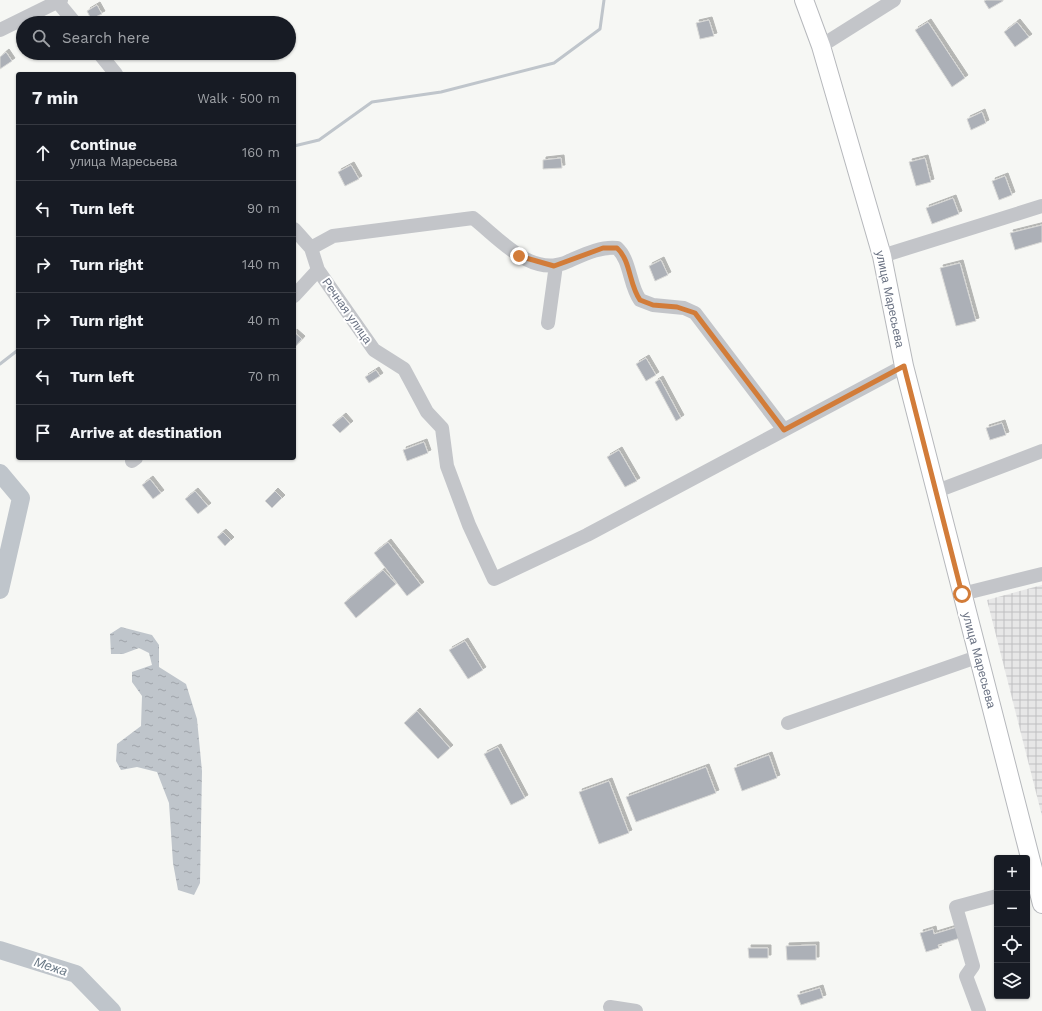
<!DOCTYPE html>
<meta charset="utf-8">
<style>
body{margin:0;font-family:"Work Sans",sans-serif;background:#242831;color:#f1f3f6}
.controls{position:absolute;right:12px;bottom:12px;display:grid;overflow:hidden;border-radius:4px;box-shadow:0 1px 3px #0004}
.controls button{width:36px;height:36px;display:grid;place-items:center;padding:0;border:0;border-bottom:1px solid #363941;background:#171b24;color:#f1f3f6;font:20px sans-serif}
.stop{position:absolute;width:12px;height:12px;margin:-9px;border:3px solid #d27c39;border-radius:50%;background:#fff}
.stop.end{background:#d27c39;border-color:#fff;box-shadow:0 1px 4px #0008}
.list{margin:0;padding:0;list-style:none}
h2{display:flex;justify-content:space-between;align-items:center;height:52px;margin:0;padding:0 16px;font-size:17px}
h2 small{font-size:13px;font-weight:400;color:#9ea1a6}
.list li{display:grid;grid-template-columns:26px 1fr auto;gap:12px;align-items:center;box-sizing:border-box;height:56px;padding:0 16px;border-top:1px solid #363941}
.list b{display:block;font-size:15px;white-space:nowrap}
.list p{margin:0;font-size:13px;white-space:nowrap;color:#9ea1a6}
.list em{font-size:13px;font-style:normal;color:#9ea1a6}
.icon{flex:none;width:22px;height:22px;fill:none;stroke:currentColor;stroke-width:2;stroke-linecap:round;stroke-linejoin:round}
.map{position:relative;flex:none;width:1042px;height:1011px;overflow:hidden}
.search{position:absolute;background:#171b24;box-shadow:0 1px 3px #0004;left:16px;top:16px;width:280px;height:44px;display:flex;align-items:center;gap:10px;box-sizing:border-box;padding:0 14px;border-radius:22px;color:#9ea1a6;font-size:15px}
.panel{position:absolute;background:#171b24;box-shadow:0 1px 3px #0004;left:16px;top:72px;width:280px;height:388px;border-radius:4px}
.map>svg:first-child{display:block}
.industrial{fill:url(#industrial-grid)}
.water{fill:url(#water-ripples)}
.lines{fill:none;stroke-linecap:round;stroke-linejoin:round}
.stream{stroke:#bfc5cb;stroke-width:3}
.river{stroke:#bfc5cb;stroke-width:18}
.building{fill:#acb0b7;stroke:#d8d8d6;filter:url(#shadow)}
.major-casing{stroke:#b6b8bc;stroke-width:20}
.minor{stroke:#c3c5c9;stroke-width:14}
.major{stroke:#fff;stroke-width:18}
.route{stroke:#d27c39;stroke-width:5}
.labels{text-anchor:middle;stroke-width:4;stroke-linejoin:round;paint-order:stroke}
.street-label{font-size:12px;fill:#697182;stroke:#fff}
.water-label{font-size:13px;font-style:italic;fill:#697885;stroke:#fff}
</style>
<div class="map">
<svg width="1042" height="1011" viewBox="0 0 1042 1011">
<defs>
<pattern id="industrial-grid" width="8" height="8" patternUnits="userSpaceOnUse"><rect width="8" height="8" fill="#e7e7e7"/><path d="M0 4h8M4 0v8" fill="none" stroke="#bfc0c1"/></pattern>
<pattern id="water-ripples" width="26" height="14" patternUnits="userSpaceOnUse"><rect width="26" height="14" fill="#bfc5cb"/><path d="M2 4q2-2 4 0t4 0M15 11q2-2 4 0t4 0" fill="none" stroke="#9fa4aa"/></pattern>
<filter id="shadow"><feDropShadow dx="3" dy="-3" stdDeviation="0" flood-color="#0004"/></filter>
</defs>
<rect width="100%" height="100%" fill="#f6f7f4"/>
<path class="industrial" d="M1042,585V816L987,600Z"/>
<path class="water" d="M121,627L152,635L159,645V667L186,684L197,719L202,771L200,883L194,895L178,890L173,863L169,803L157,772L137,767L121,770L116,761L117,744L141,726L142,696L132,682V672L152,665L149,653L139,648L123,654H111L110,634Z"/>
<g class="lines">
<path class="stream" d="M294,146L319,140L372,102L441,92L554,63L600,29L604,0
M0,364L18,350"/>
<path class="river" d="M0,473L21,498L0,590
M0,950L76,974L112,1011"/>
</g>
<path class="building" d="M986,0H1003V1L989,9L984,1Z
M97,5L102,14L91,19L87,11Z
M709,20L714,36L700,39L696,23Z
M928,22L965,78L952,87L915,30Z
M1017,22L1029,37L1015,47L1004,32Z
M6,52L12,61L0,69V57Z
M982,112L986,123L971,130L967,119Z
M561,158L562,168L543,169V160Z
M925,158L931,182L916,186L909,162Z
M351,165L359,179L345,186L338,172Z
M1005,176L1012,195L999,200L992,181Z
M953,198L959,214L932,224L926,208Z
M1042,225V242L1015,250L1010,233Z
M661,260L668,275L655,281L649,266Z
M960,263L976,321L956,326L940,268Z
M294,332L302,339L296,346L294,345Z
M646,358L656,375L646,381L636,364Z
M376,370L380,376L369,383L365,377Z
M660,379L681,418L676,421L655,382Z
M343,416L350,424L340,433L332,425Z
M1002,423L1006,435L990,440L986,428Z
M424,442L428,453L407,461L403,450Z
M619,450L637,481L625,487L607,457Z
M150,479L161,493L153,499L142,485Z
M195,491L208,506L198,514L185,499Z
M275,491L282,498L272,508L265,501Z
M223,532L231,540L225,546L217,537Z
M388,542L421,585L407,596L374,553Z
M383,570L396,584L356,618L344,603Z
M465,641L483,670L468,679L449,650Z
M417,711L450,748L438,759L404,723Z
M498,747L525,798L511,805L484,754Z
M769,755L777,778L742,791L734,768Z
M706,767L716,793L636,822L626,797Z
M609,781L629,833L599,844L579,792Z
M957,927L960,938L938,945L939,948L926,952L920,933L933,929L934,934Z
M816,945V960H787L786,946Z
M748,948H768V958H749Z
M820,988L823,998L801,1005L797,995Z"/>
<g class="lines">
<g class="major-casing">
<path id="major" d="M804,0L821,46L882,256L904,366L1042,904"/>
</g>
<path class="minor" d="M56,0L75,23
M0,30L61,0
M821,46L894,0
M99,53L116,74
M294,229L311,248L318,270L374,350L404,369L427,412L442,428L447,466L469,525L494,579L587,535L904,366
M311,248L333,236L473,218C500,239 532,279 569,261C583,255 601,246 617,248C631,261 629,285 640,300L653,305L684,308L695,313L784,430
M882,256L1042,206
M294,296L318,270
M548,323L556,265
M132,461L136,458
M937,491L1042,451
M962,594L1042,574
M788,723L977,657
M610,1007L636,1011
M979,1011L966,976L973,966L956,907L997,896"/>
<use href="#major" class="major"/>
</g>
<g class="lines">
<path class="route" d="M519,256L554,266L603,248H617C631,261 629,285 640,300L653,305L677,307L695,313L784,430L904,366L962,594"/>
</g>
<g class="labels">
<g class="street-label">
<text transform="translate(890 299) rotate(78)" y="4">улица Маресьева</text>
<text transform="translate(347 311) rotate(55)" y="4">Речная улица</text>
<text transform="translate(979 660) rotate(75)" y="4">улица Маресьева</text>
</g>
<g class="water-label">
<text transform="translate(51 966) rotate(18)" y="5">Межа</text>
</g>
</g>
</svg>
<div class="controls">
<button>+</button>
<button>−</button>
<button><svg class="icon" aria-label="locate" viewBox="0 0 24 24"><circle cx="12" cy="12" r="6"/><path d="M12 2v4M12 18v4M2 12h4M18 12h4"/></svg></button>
<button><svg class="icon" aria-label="layers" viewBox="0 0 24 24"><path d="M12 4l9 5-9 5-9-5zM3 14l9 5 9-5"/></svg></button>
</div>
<div class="stop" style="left:962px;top:594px"></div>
<div class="stop end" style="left:519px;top:256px"></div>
<div class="search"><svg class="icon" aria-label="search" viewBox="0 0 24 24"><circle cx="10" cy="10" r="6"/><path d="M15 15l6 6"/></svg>Search here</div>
<section class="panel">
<h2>7 min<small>Walk · 500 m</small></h2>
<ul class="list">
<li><svg class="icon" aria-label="ahead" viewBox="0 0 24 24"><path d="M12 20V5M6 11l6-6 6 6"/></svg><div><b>Continue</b><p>улица Маресьева</p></div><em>160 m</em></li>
<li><svg class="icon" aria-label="left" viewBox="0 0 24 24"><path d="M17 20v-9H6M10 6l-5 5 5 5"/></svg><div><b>Turn left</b></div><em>90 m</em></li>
<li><svg class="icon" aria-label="right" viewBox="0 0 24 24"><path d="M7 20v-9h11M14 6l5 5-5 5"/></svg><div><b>Turn right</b></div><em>140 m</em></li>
<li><svg class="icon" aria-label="right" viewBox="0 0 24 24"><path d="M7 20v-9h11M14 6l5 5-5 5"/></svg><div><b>Turn right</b></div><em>40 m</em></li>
<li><svg class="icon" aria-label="left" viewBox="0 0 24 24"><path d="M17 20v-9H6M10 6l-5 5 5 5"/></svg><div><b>Turn left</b></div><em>70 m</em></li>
<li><svg class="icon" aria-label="arrive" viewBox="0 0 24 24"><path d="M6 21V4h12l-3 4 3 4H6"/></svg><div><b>Arrive at destination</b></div></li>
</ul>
</section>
</div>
